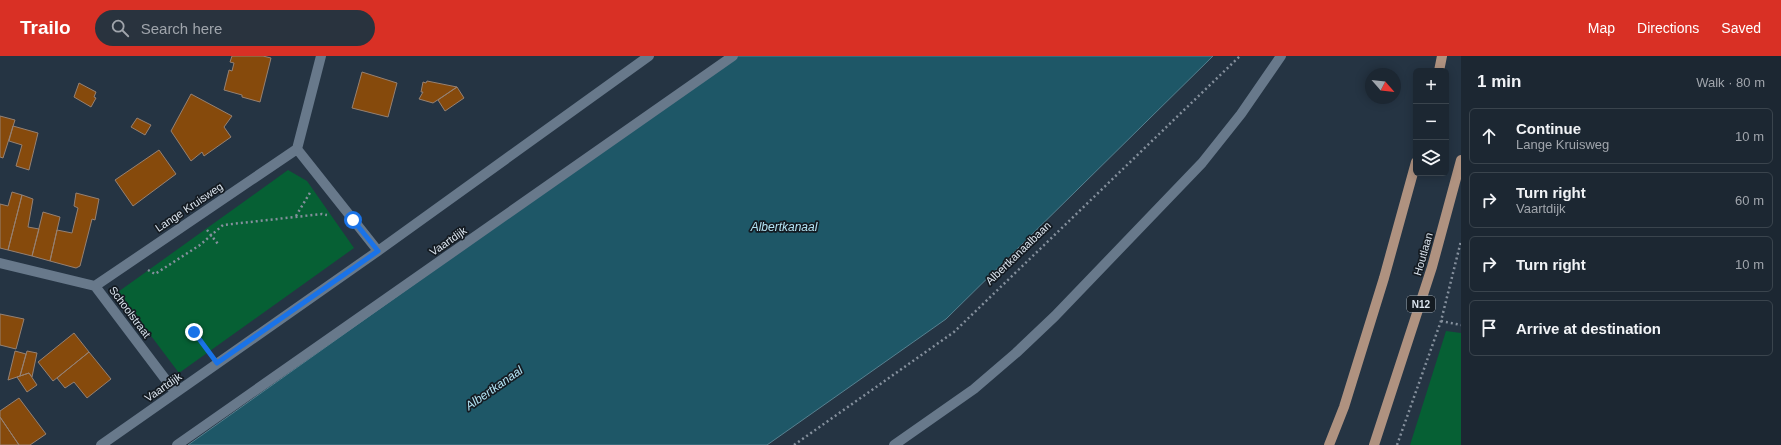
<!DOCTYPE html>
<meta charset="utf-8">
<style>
body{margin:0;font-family:Helvetica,sans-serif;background:#29333e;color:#f1f3f6}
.controls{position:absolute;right:12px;top:12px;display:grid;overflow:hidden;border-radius:6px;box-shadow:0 2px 10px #0003}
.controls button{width:36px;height:36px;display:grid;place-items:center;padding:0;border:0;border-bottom:1px solid #3a444d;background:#1c2732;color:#f1f3f6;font:20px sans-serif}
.compass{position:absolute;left:1365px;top:12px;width:36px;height:36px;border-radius:50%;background:#1c2732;box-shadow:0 2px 10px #0003;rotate:118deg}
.stop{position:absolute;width:12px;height:12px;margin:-9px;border:3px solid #1a73e8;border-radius:50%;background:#fff}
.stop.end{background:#1a73e8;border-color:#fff;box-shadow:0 1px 4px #0008}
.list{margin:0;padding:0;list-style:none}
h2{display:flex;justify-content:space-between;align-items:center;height:52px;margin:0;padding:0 16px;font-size:17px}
h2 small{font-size:13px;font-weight:400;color:#a0a5ac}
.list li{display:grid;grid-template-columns:26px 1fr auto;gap:12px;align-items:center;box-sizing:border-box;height:56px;margin:0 8px 8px;padding:0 8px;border:1px solid #3a444d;border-radius:6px}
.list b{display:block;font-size:15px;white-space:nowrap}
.list p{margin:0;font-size:13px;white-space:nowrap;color:#a0a5ac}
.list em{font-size:13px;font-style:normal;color:#a0a5ac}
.icon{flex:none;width:22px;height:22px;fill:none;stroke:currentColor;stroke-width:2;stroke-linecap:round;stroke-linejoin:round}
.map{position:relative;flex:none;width:1461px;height:389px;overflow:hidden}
header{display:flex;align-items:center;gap:24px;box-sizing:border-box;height:56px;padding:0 20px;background:#d93025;color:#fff}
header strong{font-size:19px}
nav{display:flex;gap:22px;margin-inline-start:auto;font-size:14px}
.search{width:280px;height:36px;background:#29333e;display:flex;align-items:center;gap:10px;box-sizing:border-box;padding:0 14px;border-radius:22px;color:#a0a5ac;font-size:15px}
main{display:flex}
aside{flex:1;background:#1c2732}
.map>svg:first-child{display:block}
.green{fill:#066034}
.water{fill:#1e5767;stroke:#578190}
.building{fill:#864a0c;stroke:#968172}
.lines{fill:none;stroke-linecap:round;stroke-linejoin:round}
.path{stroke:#85909d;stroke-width:2.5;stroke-dasharray:2 3;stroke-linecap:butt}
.service{stroke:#68798b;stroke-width:10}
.minor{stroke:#68798b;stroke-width:10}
.tertiary{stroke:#68798b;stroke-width:10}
.primary{stroke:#af9280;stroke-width:10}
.route{stroke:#1a73e8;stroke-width:5}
.labels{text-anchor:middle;stroke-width:3.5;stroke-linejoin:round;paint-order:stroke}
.shield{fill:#141b22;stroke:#9fa8b1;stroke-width:1}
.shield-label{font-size:10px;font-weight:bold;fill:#dbe4ee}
.street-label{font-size:11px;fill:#dbe4ee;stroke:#141b22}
.water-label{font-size:12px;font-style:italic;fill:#b4e4f4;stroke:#141b22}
</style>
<header>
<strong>Trailo</strong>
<div class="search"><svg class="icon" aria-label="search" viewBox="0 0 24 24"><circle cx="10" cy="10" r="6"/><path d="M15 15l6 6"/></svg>Search here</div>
<nav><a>Map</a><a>Directions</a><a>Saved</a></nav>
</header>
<main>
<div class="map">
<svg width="1461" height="389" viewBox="0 0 1461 389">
<rect width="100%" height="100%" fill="#253443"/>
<path class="green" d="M288,114L307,125L354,192L179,317L118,236Z
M1446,275L1461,277V389H1410Z"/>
<path class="water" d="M735,0H1213L946,263L767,389H188Z"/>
<path class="building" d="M232,0H263L271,2L260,46L242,41V39L224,34L229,14L232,15L234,7L230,6Z
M362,16L397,27L388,61L352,52Z
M427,25L457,31L433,47L419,43L423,36H421L423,26L426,27Z
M79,27L96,36L94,41L96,42L91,51L74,41Z
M457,31L464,42L445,55L438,44Z
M191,38L232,60L224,71L231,81L204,100L202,96L191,105L171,75Z
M0,60L15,64L3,102L0,101Z
M137,62L151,69L145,79L131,71Z
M13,70L38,77L29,114L16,110L22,89L9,85Z
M159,94L176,118L133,150L115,124Z
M12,136L22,139L8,194L0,192V148L8,150Z
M76,137L99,143L95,164L92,163L80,210L76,212L50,205L57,174L72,177L78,152L74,150Z
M22,139L33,143L28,171L39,173L32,200L8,194Z
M43,156L60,161L50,205L32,200Z
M0,258L24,263L16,293L0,289Z
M74,277L89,296L53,325L38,306Z
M15,295L26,298L20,320L8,324Z
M27,295L37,297L32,321L29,317L20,320Z
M89,296L111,323L87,342L74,326L65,332L57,322Z
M29,317L37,329L27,336L17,321Z
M19,342L46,378L30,389H19L0,361V355Z
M0,361L19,389H0Z"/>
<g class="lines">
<path class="path" d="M296,160L311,135
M207,174L218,188
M148,214L155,218L200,189L223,169L322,158L327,159
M1441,265L1461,269
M195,276L208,294
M794,389L954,276L1240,0
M1397,389L1441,265L1461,185"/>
<path class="service" d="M177,389L733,0"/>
<path class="minor" d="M297,93L378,195
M0,207L95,230L175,336
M95,230L297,93L321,0
M101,389L378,195L649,0"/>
<path class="tertiary" d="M894,389L974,333L1016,297L1055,260L1202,107L1241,58L1281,0"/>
<path class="primary" d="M1439,15L1442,0
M1329,389L1344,351L1384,222L1416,106
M1374,389L1432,211L1461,104"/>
</g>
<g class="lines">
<path class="route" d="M194,276L217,307L378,195L353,164"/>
</g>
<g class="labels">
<rect class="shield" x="1407" y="240" width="28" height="16" rx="3"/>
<g class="shield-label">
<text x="1421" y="252">N12</text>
</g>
<g class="street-label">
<text transform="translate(189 151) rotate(-34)" y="4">Lange Kruisweg</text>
<text transform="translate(448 185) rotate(-35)" y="4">Vaartdijk</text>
<text transform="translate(1018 197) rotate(-44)" y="4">Albertkanaalbaan</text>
<text transform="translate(1423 198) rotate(-74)" y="4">Houtlaan</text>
<text transform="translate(130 256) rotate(53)" y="4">Schoolstraat</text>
<text transform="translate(163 331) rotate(-35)" y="4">Vaartdijk</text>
</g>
<g class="water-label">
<text x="784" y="175">Albertkanaal</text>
<text transform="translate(494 332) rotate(-35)" y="4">Albertkanaal</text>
</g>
</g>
</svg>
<div class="controls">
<button>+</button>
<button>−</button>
<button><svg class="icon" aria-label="layers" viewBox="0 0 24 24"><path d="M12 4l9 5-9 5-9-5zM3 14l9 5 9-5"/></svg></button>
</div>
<svg class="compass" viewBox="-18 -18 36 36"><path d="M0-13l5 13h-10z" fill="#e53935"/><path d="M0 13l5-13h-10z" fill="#a0a5ac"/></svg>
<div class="stop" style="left:353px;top:164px"></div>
<div class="stop end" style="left:194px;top:276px"></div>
</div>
<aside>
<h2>1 min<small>Walk · 80 m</small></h2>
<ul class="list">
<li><svg class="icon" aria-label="ahead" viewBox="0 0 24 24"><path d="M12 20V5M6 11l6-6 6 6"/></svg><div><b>Continue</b><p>Lange Kruisweg</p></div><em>10 m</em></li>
<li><svg class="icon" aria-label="right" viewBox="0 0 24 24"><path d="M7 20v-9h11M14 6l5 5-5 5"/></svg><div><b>Turn right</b><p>Vaartdijk</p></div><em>60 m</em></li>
<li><svg class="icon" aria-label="right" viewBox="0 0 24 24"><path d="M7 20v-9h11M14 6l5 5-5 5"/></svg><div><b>Turn right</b></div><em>10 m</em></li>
<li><svg class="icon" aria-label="arrive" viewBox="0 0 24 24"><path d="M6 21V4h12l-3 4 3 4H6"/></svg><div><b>Arrive at destination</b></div></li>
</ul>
</aside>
</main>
